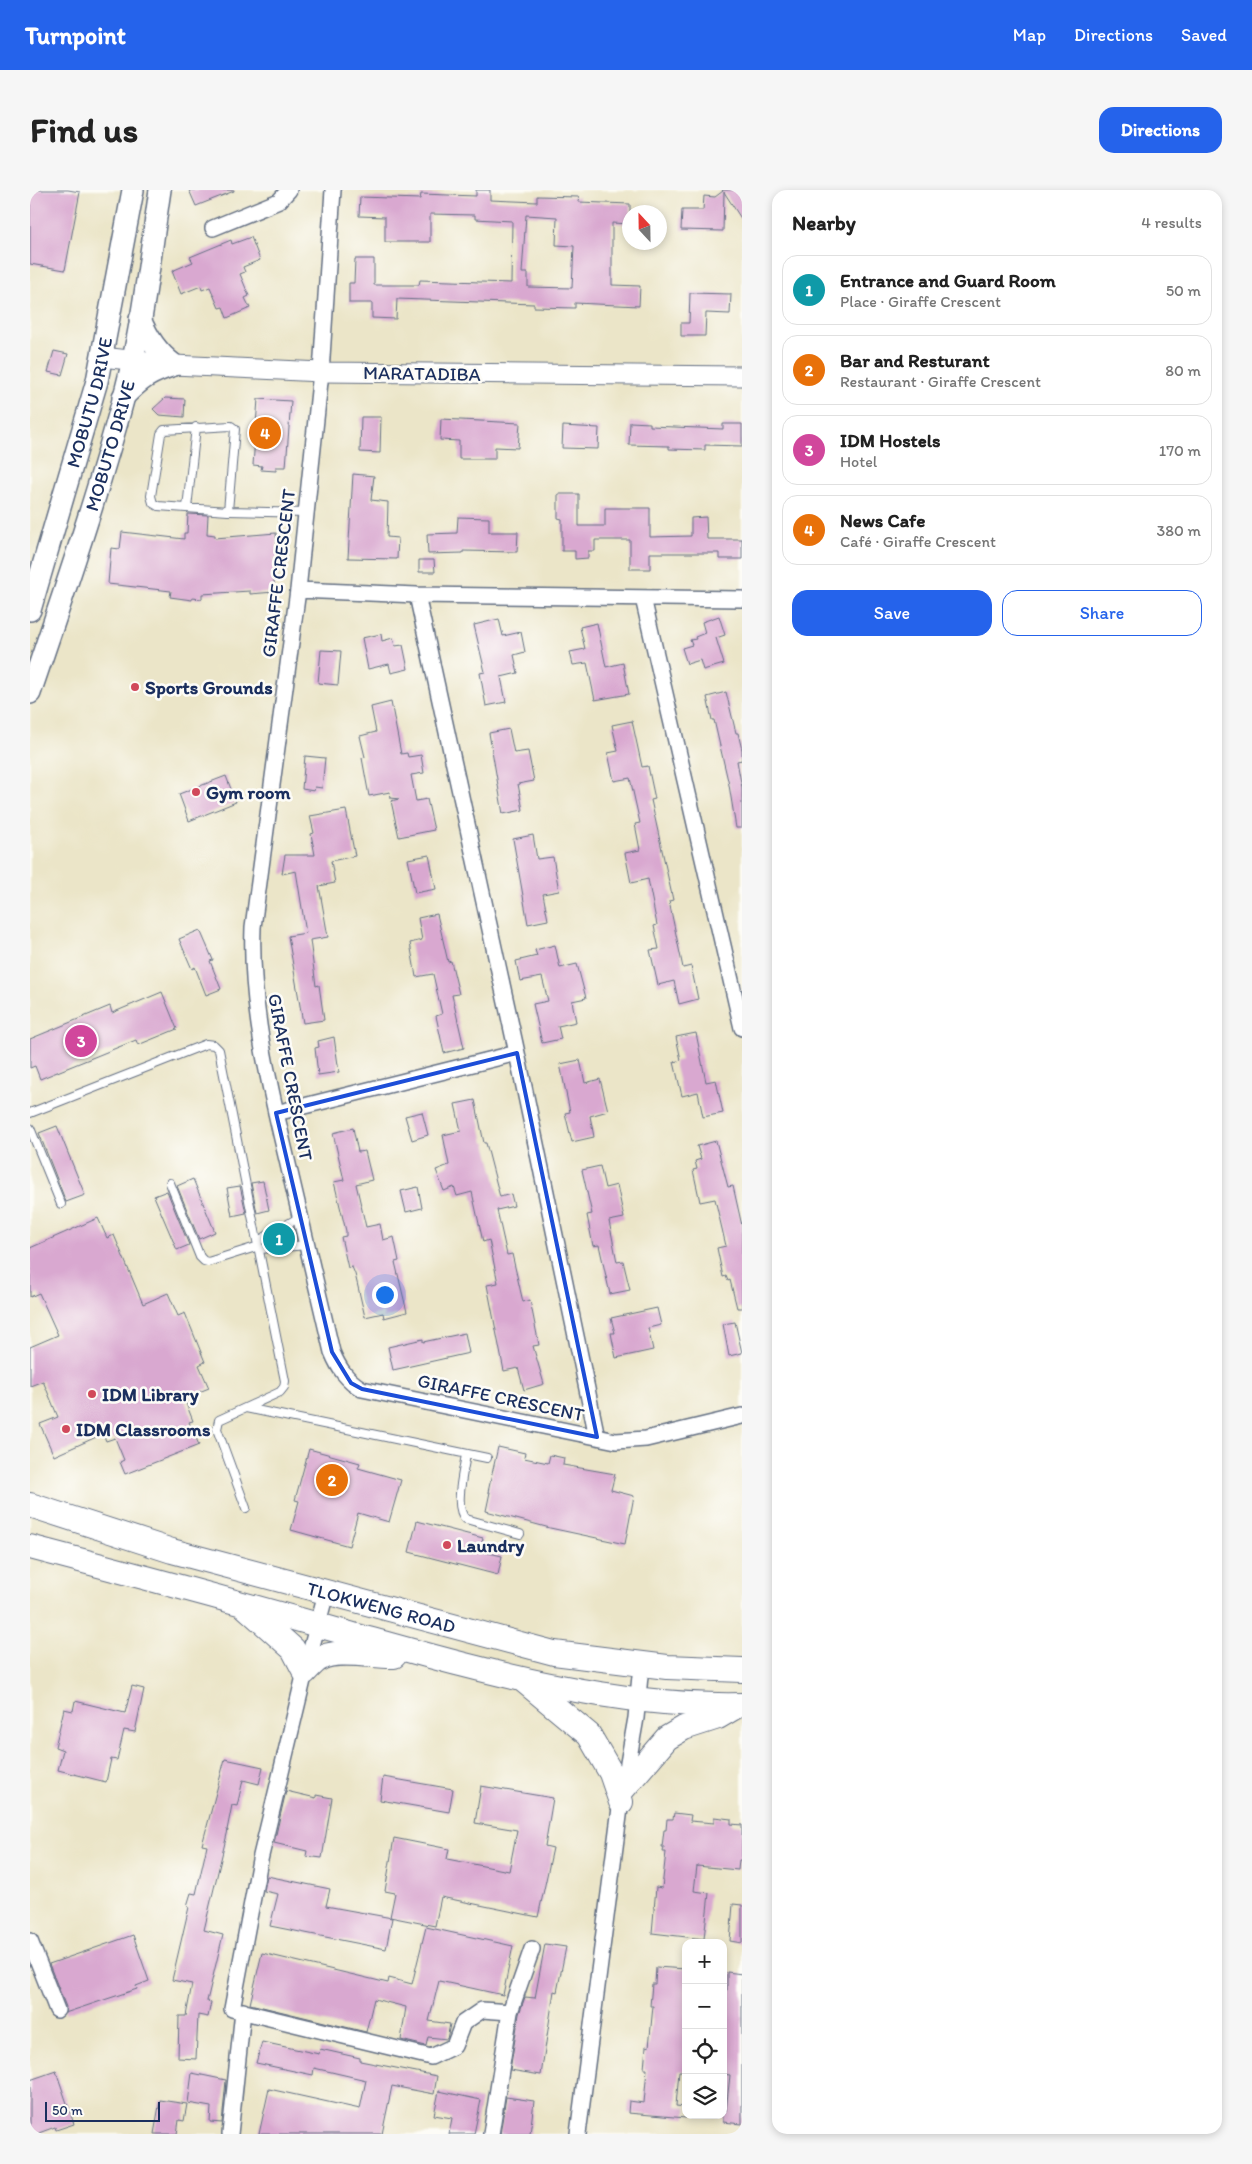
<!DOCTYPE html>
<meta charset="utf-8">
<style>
body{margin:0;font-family:Itim,sans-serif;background:#f6f6f6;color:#222}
.controls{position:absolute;right:15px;bottom:15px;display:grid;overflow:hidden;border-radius:10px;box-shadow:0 2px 8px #0003}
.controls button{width:45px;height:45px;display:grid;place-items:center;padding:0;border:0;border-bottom:1px solid #e0e0e0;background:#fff;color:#222;font:25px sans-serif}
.compass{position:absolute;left:592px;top:15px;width:45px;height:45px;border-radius:50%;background:#fff;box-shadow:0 2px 8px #0003;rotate:338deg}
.scale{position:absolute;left:15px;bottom:12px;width:115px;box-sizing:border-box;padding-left:5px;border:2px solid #1b2f5e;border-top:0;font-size:14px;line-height:18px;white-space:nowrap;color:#1b2f5e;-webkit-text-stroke:4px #fdfcf7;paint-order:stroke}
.you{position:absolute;left:354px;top:1104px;width:18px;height:18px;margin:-12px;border:4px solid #fff;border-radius:50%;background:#1a73e8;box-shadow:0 0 0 8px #1a73e833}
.badge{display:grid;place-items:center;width:32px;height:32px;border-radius:50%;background:#2563eb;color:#fff;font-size:16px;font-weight:700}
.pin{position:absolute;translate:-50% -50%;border:2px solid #fff;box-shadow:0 1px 5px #0006}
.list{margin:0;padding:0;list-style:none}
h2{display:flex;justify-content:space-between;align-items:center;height:65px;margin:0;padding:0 20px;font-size:21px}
h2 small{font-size:16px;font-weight:400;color:#767676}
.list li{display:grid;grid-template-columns:32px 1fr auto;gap:15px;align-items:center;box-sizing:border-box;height:70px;margin:0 10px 10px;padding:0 10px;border:1px solid #e0e0e0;border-radius:15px}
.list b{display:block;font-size:19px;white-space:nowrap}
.list p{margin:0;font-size:16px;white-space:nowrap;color:#767676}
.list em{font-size:16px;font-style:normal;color:#767676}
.actions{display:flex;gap:10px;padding:15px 20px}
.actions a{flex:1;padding:11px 0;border:1px solid #2563eb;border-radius:15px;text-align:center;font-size:18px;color:#2563eb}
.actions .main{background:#2563eb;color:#fff}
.icon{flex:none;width:28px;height:28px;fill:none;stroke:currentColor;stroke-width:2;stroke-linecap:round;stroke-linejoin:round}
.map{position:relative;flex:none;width:712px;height:1944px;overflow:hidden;border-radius:15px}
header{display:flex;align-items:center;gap:30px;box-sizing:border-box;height:70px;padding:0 25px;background:#2563eb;color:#fff}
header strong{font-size:24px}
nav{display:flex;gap:28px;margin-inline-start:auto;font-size:18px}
.intro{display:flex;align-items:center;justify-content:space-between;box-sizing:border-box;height:120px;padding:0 30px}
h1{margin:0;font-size:35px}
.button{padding:12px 22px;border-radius:15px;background:#2563eb;color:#fff;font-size:18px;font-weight:700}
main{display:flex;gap:30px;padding:0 30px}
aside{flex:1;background:#fff;border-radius:15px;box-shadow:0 2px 8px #0003}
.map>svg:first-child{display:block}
.building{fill:#d9a8d0;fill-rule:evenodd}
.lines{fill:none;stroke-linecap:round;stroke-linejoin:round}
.service-casing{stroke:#646f83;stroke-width:10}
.minor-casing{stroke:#646f83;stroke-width:18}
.tertiary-casing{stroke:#646f83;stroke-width:21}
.secondary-casing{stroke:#646f83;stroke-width:24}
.primary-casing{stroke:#646f83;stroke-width:26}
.service{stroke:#fff;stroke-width:8}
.minor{stroke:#fff;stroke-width:15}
.tertiary{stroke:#fff;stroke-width:19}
.secondary{stroke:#fff;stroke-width:21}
.primary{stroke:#fff;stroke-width:24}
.marked{fill:none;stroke:#1d4ed8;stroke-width:4;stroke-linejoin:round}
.poi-dot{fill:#d1495b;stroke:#fdfcf7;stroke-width:2}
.labels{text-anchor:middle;stroke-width:5;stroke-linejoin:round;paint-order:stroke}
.street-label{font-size:19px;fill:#1b2f5e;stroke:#fdfcf7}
.poi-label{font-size:19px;font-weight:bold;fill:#1b2f5e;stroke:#fdfcf7;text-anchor:start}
</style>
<header>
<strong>Turnpoint</strong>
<nav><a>Map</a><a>Directions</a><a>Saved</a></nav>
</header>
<div class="intro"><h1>Find us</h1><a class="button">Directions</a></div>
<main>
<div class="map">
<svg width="712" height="1944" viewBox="0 0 712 1944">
<rect width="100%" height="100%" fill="#fdfcf7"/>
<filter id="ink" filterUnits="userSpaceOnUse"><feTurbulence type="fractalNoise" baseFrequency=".02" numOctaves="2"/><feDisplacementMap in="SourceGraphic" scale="10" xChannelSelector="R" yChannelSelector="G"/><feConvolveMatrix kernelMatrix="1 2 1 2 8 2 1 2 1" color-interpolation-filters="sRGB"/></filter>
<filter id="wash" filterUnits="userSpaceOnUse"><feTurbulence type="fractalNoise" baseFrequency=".0096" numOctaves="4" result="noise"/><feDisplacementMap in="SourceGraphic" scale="20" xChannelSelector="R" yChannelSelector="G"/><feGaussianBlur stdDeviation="1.12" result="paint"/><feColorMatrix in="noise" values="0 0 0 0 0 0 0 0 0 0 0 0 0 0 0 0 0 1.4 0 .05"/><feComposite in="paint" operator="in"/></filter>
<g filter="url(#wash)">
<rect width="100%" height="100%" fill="#ebe5c8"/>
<g id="blocks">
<path class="building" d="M0,0H38L50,2L35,80L0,74Z
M159,0H204V1L166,16Z
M446,0H460V10L507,12V6L549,7L548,12L600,14V34L582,33V95L610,96L609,116L545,113V118L504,117V114L367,109L366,129L342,128V113H319V93H324L325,69H344V95H389L390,90L481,93L482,31L445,29V25L400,24V52H355V27L329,26L330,7L390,9L391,4L446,6ZM496,25L527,27L526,55L544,56L542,98L498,97V83H492Z
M692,0H708L712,6V30L694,2L693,41L651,40L652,20H673L674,6L685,7L693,1Z
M221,47L230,70L213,77L215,82L210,84L219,106L215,108L220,118L197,128L193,117L189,118L180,97L172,100L171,96L151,104L142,81L163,72L160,67L201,50L202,54Z
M660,103L701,104L700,124L676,123L675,146H651V133H659Z
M24,161L38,164L32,185L18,182Z
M135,208L155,209L154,227L129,225L123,219Z
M228,209L261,211L256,277H246V281L231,280L232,276L223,275Z
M331,227H351L350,263L330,262Z
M411,229L490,233L488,258L465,257V269H429V251L410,250Z
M600,232L620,233V236L693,239V234H712V256L675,255V260L639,259V256L599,255Z
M533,236L569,238L568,259L532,258Z
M323,284L344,286L341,310L358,312L357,347L368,348L367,369L318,368Z
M528,304H549V336H575V318H620V347L661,346V328L676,327L677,349H712V369H689V363H620V379H600V350H565V361H558V368L545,369V361H532V329L528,328Z
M158,324L178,325L177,344L185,345V348L246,343L248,368H244V402L220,404V401L172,404V409L162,408V410L140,407L141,401L78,394L81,358L90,359L92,342L154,349V343H157Z
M428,327L459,328V342H488L487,362L433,361V363L398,364L397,344L427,343Z
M389,370H404L405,382H389Z
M689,426L695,445L686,448L694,474L673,480L670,470L657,474L652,458L662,455L660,450L666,449L665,447L675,443L672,432Z
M469,429L473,446L491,442L495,462L484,465L488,483L471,487L476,512L456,516L450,483L455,482L444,435Z
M567,433L576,477L593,473L599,504L565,510L557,473L543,475L540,462L555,459L550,437Z
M351,444L352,451L363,448L365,456L373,455L378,479L361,483L359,474L338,479L332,448Z
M291,460L311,461L308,495L288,493Z
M696,502L706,543H708L712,560V570L707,571L712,598V638H706L699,595L684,530H682L677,507Z
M361,512L371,564L377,563L378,567L391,565L394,583L381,585L386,611L397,609L404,640L369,647L361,611L369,609L361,608L360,602L339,606L332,568L335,567L330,546L346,542L341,517Z
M602,531L612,577L618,576L625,609L621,610L643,710L639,711L653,778L661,776L668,809L649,814L644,791L628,795L620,760L629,759L624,736L627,735L618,689L601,693L595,663L610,660L605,634L610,633L600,588L584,591L578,563L588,561L582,535Z
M479,539L484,563L498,561L504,591L488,594L493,620L473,624L459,543Z
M275,566L295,568L292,598L285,597L284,601L272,599Z
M196,586L206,612L159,631L149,604Z
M316,620L325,666L301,671L305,693L289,696L298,747L280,750L286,796L289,795L294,830L273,833L258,746L276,743L266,681L252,684L255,665H285L281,644L284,643L280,626Z
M503,645L507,669L523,667L529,701L513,704L518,730L498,734L483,649Z
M399,665L406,699L385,703L378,669Z
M407,724L418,772L421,771L429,804L422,805L434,858L414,863L406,826L412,824L403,784L386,787L380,753L392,750L388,728Z
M170,740L183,770L180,771L191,799L176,805L165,777L162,779L149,749Z
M525,755L530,778L547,774L556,808L542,811L546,832L528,836L531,849L512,853L503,814L518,811L512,787L490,791L486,771L507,766L505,760Z
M132,802L147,839L108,855L106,850L10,889L5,876L0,878V849L80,816L82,823Z
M666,843L676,892L686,890L693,923L673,927L668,902L652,906L644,872L651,870L646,847Z
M304,847L309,882L288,885L285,858L289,857L288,851Z
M550,870L555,893L570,889L578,921L560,926L564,947L542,952L535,923L540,922L530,874Z
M445,910L454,953H456L470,1007L481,1004L484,1016L467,1020L477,1065L482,1064L493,1112L500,1110L509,1155L503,1156L514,1194L494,1200L488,1178L474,1181L457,1095L468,1093L459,1050L453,1052L442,1002L427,1006L424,997L414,1001L406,980L419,975L413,945L431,941L425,914Z
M392,922L398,945L382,950L375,926Z
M27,936L55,1005L36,1012L9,943Z
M323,938L328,962L335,961L342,990L326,994L336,1037L350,1034L353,1050L364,1047L369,1071L365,1072L377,1122L354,1128L353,1123L335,1127L325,1084L322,1077L318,1078L311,1047L316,1046V1041L304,992L314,990L303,943Z
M686,951L698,997L703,996L712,1036V1118H707L700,1090L698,1091L696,1086L693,1087L687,1058L696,1056L685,1009L670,1012L663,980L667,979L665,971L671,969L667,956Z
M570,976L575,998L587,995L594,1028L579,1031L587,1072L593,1071L600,1100L580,1104L569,1055L563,1056L557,1025L562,1024L552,980Z
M163,989L185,1042L169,1049L147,996Z
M233,991L239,1020L227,1023L221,993Z
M210,996L216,1023L202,1026L197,998Z
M388,997L392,1018L376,1022L371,1001Z
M137,1001L159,1055L147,1060L124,1006Z
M68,1028L77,1048L84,1045L113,1114L138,1103L148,1126L155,1123L175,1172L169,1175L179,1198L154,1208L163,1231L159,1232L169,1255L95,1284L90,1272L94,1270L85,1248L76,1251L73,1244L24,1266L10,1234L28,1227L13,1191L0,1196V1157L28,1145L9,1103L0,1107V1058Z
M627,1118L631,1135L618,1138L623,1160L586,1168L581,1143H585L581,1128Z
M705,1132L712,1163L699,1166L693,1134Z
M435,1143L439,1163L363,1180L358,1157L393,1149V1152Z
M468,1257L495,1263L494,1268L518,1273L520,1265L534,1268L533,1275L585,1284L581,1300L604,1306L595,1354L520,1338L456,1321L460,1302H458Z
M279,1259L330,1273L328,1278L371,1290L359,1332L328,1323L319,1356L261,1340L269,1311L265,1310Z
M387,1331L453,1348L450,1361L472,1366L468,1385L379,1362Z
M102,1496L114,1499L105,1542L94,1540L87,1570L81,1569L76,1592L28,1580L33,1560L25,1557L34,1519L43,1521L45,1511L95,1523Z
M195,1569L233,1577L229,1594L213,1590L207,1616L202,1615L197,1640H198L174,1740L193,1745L177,1811L181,1812L178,1827L168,1825L166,1869L148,1868L149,1826H156L162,1794L142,1790L159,1717L157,1716L161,1703L166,1704L177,1656L172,1655Z
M353,1587L423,1599L419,1622L350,1610Z
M451,1596L523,1608L515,1656L523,1658L508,1727L411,1707L405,1736L360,1727L365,1703L355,1701L364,1648L419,1659L417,1669L479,1681L487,1640L445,1633Z
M256,1601L286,1608V1605L302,1608L292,1668L276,1666L277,1661L244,1653Z
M644,1623L661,1625L660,1631L684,1633V1627L701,1629V1634L712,1635V1670H709L708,1680L667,1676L664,1701L679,1703L674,1749L622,1743L626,1697L632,1698L636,1662H633L634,1657H632L634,1640H636L637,1629H643Z
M237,1686L300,1699L296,1716L362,1728L356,1759L240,1736L248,1704L234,1701Z
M703,1714L712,1715V1753L700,1751Z
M396,1737L483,1756L473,1805L409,1791L399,1831L420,1834L417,1849L398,1847L396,1856L371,1850L376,1817L344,1809L336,1842L220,1814L232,1763L358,1793L359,1788L382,1794Z
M103,1745L119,1791L106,1796L107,1799L35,1823L36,1817L19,1774Z
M515,1754L536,1757L527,1802L524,1801L511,1885L480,1880L489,1824L495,1807L505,1808Z
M626,1777L656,1779V1881H649L646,1916L656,1917V1928L598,1923L599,1911L614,1913L617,1879H614L616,1856L619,1857L623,1816H620L622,1794H625Z
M697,1782L712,1784V1934L693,1932V1921H696L700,1885L693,1884V1800H697Z
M232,1852L289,1864L290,1859L330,1868V1871L407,1886L404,1904L362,1896L352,1944H229L239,1899L330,1919L336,1890L284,1878L283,1885L226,1873Z
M26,1881L44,1934L26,1940L25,1937L6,1944H0V1890Z
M162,1883L196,1890L192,1933L180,1932L181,1917L158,1913Z
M409,1901L451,1910L444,1944H419L422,1928L404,1925Z
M476,1907L504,1911L500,1944H470Z
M130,1910L157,1914L154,1931L149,1930L147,1944H124Z"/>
</g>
</g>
<g filter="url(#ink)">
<use href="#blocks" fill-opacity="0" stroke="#646f83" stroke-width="1"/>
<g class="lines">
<g class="service-casing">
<path id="service" d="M157,318L166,237
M198,321L128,316L123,313L121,306L131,244L134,240L201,236L205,239L198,321L276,323
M0,923L176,854L184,855L189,860L255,1191L254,1197L250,1202L189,1230L187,1239L216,1318
M0,938L31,1014
M140,993L170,1067L174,1071L178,1072L229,1056
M228,1051L270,1027
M230,1059L277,1055
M216,1218L457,1268
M436,1264C434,1280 423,1319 436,1329L490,1344"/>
</g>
<g class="minor-casing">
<path id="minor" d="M303,0L291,182L268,400L223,737C220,816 239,894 257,970C272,1034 287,1098 302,1162C309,1179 317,1190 332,1199L586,1251L616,1249L712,1226
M183,38L249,11L259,0
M268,400L387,405L712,409
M387,405L487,863L567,1247
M613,408L712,838
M246,923L487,863
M296,1403L275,1482L230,1670L202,1819L401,1867L424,1856L433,1833L452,1820L480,1822L502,1759
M0,1751L27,1820
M200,1944L213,1821
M461,1944L480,1822
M548,1944L590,1618L606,1528L611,1475"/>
</g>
<g class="tertiary-casing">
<path id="tertiary" d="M72,167L144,175L291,182L712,186"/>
</g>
<g class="secondary-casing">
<g id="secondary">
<path d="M110,129C118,148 127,162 144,175"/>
<path d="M93,207C112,188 119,183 144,175"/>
<path id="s1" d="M0,420L67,191L103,0"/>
<path id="s2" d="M0,503C34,403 69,301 96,199C113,134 120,66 130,0"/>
</g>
</g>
<g class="primary-casing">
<g id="primary">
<path id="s3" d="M0,1315L142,1361L524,1463L637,1477L712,1480"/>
<path d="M0,1357C107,1385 214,1414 320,1444C447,1479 579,1518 712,1515"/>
<path d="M216,1417L263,1459L275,1482C279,1478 284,1472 289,1469C305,1458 344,1467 364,1466L368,1461"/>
<path d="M493,1490L559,1545L581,1583L591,1612"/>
<path d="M593,1599L637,1548L654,1538L688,1527L705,1517"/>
</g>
</g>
<use href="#service" class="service"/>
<use href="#minor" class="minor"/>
<use href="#tertiary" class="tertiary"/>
<use href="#secondary" class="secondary"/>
<use href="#primary" class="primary"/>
</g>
</g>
<path class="marked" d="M487,863L567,1247L332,1199L321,1193L302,1162L246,923Z"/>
<g class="poi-dot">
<circle cx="105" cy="497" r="5"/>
<circle cx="166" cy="602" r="5"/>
<circle cx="62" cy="1204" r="5"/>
<circle cx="36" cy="1239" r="5"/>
<circle cx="417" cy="1355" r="5"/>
</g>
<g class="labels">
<g class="street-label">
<text transform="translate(392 183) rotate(1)" y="7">MARATADIBA</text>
<text dy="7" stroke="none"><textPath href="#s1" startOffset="216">MOBUTU DRIVE</textPath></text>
<text dy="7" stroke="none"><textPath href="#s2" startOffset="260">MOBUTO DRIVE</textPath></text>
<text transform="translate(248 383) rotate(-83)" y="7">GIRAFFE CRESCENT</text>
<text transform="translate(261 887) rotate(79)" y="7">GIRAFFE CRESCENT</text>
<text transform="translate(471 1207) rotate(12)" y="7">GIRAFFE CRESCENT</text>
<text dy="7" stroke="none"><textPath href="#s3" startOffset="366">TLOKWENG ROAD</textPath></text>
</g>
<g class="poi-label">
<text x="115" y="504">Sports Grounds</text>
<text x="176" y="609">Gym room</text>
<text x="72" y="1211">IDM Library</text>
<text x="46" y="1246">IDM Classrooms</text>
<text x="427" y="1362">Laundry</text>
</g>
</g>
</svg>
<div class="controls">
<button>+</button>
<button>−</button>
<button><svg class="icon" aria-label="locate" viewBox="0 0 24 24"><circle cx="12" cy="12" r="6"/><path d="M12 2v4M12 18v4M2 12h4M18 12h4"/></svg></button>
<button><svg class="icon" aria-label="layers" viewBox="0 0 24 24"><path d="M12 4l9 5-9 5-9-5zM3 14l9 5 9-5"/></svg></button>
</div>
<svg class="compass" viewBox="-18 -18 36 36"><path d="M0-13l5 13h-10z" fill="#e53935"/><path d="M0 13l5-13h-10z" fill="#767676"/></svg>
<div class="scale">50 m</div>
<div class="you"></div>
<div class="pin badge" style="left:249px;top:1049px;background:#0f9aa8">1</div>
<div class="pin badge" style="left:302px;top:1290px;background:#e8710a">2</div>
<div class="pin badge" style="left:51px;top:851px;background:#d1479c">3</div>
<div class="pin badge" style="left:235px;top:243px;background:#e8710a">4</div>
</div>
<aside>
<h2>Nearby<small>4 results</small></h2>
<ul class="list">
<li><span class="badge" style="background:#0f9aa8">1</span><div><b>Entrance and Guard Room</b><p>Place · Giraffe Crescent</p></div><em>50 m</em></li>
<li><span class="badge" style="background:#e8710a">2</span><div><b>Bar and Resturant</b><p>Restaurant · Giraffe Crescent</p></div><em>80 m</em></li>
<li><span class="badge" style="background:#d1479c">3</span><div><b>IDM Hostels</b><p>Hotel</p></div><em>170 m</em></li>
<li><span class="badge" style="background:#e8710a">4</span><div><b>News Cafe</b><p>Café · Giraffe Crescent</p></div><em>380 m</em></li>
</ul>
<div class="actions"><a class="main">Save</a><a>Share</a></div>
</aside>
</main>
